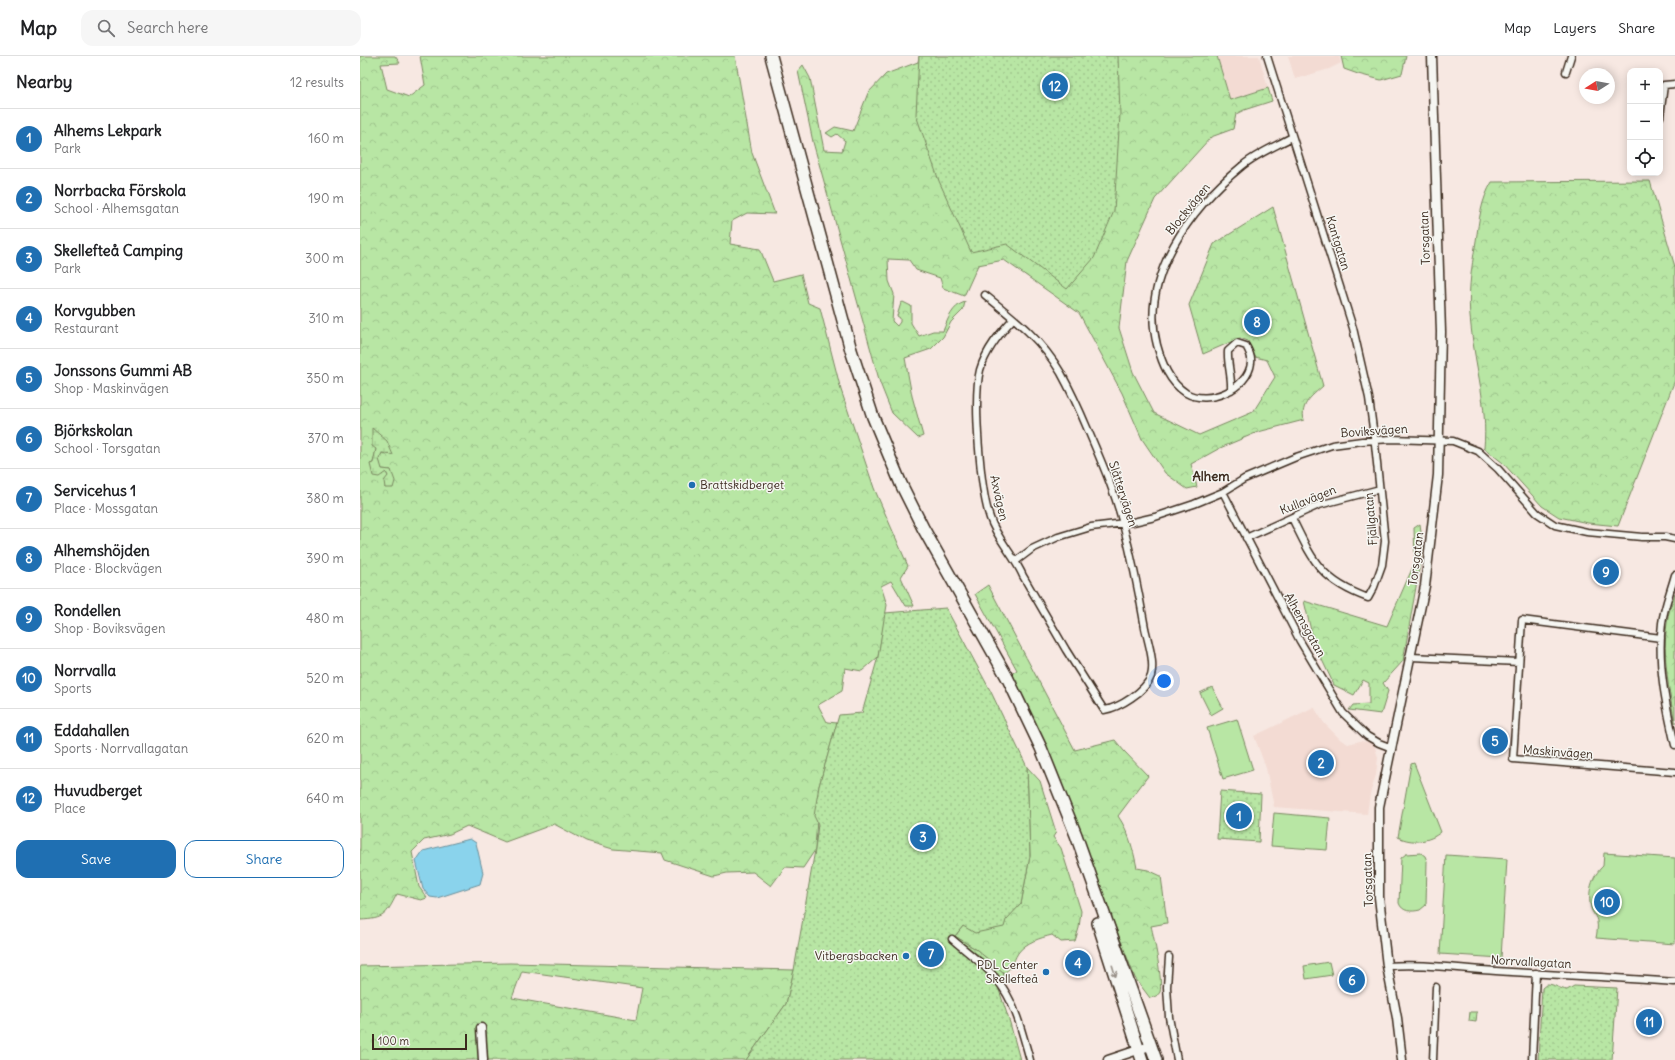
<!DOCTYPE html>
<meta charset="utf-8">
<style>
body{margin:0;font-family:Delius,sans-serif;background:#f6f6f6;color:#202124}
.controls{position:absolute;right:12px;top:12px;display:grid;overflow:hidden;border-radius:8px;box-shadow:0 2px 10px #0003}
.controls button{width:36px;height:36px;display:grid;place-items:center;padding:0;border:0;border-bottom:1px solid #e0e0e0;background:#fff;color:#202124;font:20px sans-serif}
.compass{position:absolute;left:1219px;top:12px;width:36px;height:36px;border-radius:50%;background:#fff;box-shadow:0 2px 10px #0003;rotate:259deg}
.scale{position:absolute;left:12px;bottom:10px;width:95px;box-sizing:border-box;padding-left:4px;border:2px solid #3b2a1e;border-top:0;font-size:11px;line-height:14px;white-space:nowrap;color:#3b2a1e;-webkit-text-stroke:3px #f6f6f2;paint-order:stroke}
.you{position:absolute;left:804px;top:625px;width:14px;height:14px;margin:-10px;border:3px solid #fff;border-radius:50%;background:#1a73e8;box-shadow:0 0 0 6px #1a73e833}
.badge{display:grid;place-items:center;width:26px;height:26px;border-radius:50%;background:#1f6fb2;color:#fff;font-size:13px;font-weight:700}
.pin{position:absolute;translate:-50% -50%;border:2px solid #fff;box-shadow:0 1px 4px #0006}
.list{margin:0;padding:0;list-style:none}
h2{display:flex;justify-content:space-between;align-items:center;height:52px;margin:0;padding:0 16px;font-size:17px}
h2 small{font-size:13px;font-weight:400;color:#757577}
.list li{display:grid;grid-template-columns:26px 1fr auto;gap:12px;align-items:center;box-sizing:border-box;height:60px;padding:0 16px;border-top:1px solid #e0e0e0}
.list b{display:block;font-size:15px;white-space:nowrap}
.list p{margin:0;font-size:13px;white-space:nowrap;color:#757577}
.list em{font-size:13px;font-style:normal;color:#757577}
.actions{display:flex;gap:8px;padding:12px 16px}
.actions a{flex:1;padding:9px 0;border:1px solid #1f6fb2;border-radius:12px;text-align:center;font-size:14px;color:#1f6fb2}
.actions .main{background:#1f6fb2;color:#fff}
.icon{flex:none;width:22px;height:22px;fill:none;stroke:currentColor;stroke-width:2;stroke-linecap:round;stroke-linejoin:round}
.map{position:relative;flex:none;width:1315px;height:1004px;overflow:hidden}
header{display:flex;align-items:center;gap:24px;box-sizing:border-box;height:56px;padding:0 20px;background:#fff;border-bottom:1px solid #e0e0e0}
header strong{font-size:19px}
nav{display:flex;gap:22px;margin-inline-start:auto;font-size:14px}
.search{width:280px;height:36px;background:#f6f6f6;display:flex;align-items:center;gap:10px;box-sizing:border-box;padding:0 14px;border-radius:12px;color:#757577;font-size:15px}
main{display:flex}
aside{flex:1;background:#fff}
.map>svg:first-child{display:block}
.built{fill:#f3dbd3}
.grass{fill:#b8e6a4;stroke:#7a8861}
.forest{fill:url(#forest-crowns);stroke:#7a8861;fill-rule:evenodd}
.wetland{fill:url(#wetland-marsh);stroke:#7a8861}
.park{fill:url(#park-dots);stroke:#7a8861}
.water{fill:#8ad3ec;stroke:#6a8f9a}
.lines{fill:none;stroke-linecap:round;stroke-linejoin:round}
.street-casing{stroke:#3b2a1e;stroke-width:9}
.secondary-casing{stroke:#3b2a1e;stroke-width:11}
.highway-casing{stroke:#3b2a1e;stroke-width:14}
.street{stroke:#f6f6f2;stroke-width:6}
.secondary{stroke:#f6f6f2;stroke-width:8}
.highway{stroke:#f6f6f2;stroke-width:11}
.oneway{stroke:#989088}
.poi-dot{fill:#1f6fb2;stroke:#f6f6f2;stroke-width:1.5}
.labels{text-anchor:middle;stroke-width:3;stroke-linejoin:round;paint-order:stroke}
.street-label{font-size:12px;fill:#3b2a1e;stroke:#f6f6f2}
.poi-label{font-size:12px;fill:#3b2a1e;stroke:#f6f6f2;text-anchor:end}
.neighbourhood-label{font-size:13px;font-weight:bold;fill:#3b2a1e;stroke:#f6f6f2}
</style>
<header>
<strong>Map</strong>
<div class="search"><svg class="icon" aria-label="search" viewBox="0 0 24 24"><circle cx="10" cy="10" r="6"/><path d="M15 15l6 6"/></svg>Search here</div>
<nav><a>Map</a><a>Layers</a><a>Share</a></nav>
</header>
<main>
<aside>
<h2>Nearby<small>12 results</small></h2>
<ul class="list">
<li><span class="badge">1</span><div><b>Alhems Lekpark</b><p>Park</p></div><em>160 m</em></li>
<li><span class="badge">2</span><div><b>Norrbacka Förskola</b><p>School · Alhemsgatan</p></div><em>190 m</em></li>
<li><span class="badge">3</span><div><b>Skellefteå Camping</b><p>Park</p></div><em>300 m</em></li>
<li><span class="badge">4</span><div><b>Korvgubben</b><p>Restaurant</p></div><em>310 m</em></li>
<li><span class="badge">5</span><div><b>Jonssons Gummi AB</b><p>Shop · Maskinvägen</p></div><em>350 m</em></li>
<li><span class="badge">6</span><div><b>Björkskolan</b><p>School · Torsgatan</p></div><em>370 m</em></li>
<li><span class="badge">7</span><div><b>Servicehus 1</b><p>Place · Mossgatan</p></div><em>380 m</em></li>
<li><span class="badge">8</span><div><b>Alhemshöjden</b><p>Place · Blockvägen</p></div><em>390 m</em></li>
<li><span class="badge">9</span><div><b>Rondellen</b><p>Shop · Boviksvägen</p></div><em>480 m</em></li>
<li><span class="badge">10</span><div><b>Norrvalla</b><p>Sports</p></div><em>520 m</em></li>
<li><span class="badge">11</span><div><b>Eddahallen</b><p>Sports · Norrvallagatan</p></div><em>620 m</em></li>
<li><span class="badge">12</span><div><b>Huvudberget</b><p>Place</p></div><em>640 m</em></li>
</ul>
<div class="actions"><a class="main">Save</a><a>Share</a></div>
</aside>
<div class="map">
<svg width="1315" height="1004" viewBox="0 0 1315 1004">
<defs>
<pattern id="forest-crowns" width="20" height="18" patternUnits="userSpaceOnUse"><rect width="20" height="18" fill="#b8e6a4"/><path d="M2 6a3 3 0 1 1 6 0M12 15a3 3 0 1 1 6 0" fill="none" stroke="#9fc58d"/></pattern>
<pattern id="wetland-marsh" width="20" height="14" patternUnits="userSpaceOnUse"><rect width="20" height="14" fill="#b8e6a4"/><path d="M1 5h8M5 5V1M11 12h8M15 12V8" fill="none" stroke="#9fc58d"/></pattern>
<pattern id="park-dots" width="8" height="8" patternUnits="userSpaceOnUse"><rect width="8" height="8" fill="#b8e6a4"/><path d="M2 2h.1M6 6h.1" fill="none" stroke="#9fc58d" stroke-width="1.8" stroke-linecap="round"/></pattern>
</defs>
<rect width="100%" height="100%" fill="#f7e8e2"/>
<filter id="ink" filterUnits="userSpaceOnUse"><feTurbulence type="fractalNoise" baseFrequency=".025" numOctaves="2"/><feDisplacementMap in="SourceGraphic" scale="8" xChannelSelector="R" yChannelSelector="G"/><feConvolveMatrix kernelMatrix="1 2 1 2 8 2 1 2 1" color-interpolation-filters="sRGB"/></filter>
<g filter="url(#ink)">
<path class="built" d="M857,0H899L908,32L870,44Z
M928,0H979L981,7L969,13L935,23Z
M954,651L964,667L981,684L988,688L1000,685L1008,686L1013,688L1015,691L1018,702L1016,719L1010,738L1007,758L914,751L906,712L894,680Z"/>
<path class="grass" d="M852,631L863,652L851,659L840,637Z
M877,663L893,714L863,723L847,672Z
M1054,707L1081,776C1069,786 1052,788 1038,781L1051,708Z
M914,757L970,762L967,794L911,790Z
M1061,797L1065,800L1067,805L1066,849L1060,854C1052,856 1042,856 1039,847L1041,802L1046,798Z
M1244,797L1315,802V888L1236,882C1237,877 1238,871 1237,866C1237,861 1232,857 1231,852C1227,837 1232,820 1243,810Z
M1086,799L1147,803L1141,902L1080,898Z
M969,906L972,919L946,923L944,910Z"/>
<path class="forest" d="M0,0H35L40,7L21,8L27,33L49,41L65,29L60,0H375L392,97L415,158L387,157L372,165L370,188L400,193L413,225L441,218L448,247L460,252L481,334L514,432L548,510L541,521L554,550H546L531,525L521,530L527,549L518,601L502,615L485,612L482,635L458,649L467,666L477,667L459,730L455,794L443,812L425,811L411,830L393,816L367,817L354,820L305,804L302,797L253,793L226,785L194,768L145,786L107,770L90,778L64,784L52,796L59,831L67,842L61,844L37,838C26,859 25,863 0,864ZM16,393L32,399L22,397L19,403L21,413L31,414L25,432L28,420L26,416L10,408L13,407Z
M559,0H857L870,44L908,32L912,45L884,54L876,58L873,73L851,81L795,143L767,205L759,272L773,316L794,357L839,379L893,356L915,321L907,304L895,301L888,285L880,282L843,298L829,249L854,188L913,151L963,330C952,340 940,348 944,364L898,376L860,392L831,408L837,431L827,433L805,417L782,383L762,337L719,257L644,204L618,209L604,240L583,232L580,222L556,214L549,204L528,203L529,225L534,238L532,265L537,270L540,266V262L537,260L541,247L543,246L551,250V267L559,280L573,275H583C588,263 592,250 605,246L603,254L591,266L583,281L571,293L545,302L552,340L563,380L558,382L532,357L520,327L453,86L438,15L443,9L450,22L464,94L482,95L485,85L477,78L472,81L466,77L475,71L493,75L508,37L526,18L558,6Z
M981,0H1046L1042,18L1021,24L998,18L984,13Z
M1290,125L1315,211V324L1258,470L1228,467L1199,461L1182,450L1143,407L1124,392C1128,350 1115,311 1111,270C1107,241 1111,214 1116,185C1119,164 1121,144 1132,126Z
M1060,468L1063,491L1043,605L1023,627L1028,635L1021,658L989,654L993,649L1009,648V627L1003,624L994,639L974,629L954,587L944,545L1027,570L1055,506L1054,472Z
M628,529L715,694L755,684L764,695L788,720L758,760C769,776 773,793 777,812L788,814L801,820L807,867L791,870C794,881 803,926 800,936C798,940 794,941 790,942L775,922L688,695L650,619L657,614L615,538Z
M1315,537V667C1309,635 1302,599 1307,567C1308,557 1312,547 1315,537Z
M667,711L680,725L696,776L693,781L701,792L721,855L719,872L715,885L701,886L692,879C680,882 666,886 658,897C652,907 654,910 644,917L617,894L595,880L603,870L645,864L661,848L670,800Z
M150,907L434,914L426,948L386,1004H0V910ZM162,915L282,932L276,964L152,942Z"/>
<path class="wetland" d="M12,372L27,385L33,399L22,397L19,403L22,413L31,414L35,425L33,432H25L24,425L28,420L26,416L19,421L13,420L10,408L13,407L16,393L12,390Z"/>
<path class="park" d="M559,0H758L760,58L754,155L734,202L707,233L647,188L611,196L579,125L556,59Z
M586,552L631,636L667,711L670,800L661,848L646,864L644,871L615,877L603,870L595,880L617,894L644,917L639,934L650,967L660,1004H386L426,948L434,914L455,794L458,768L454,760L459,730L479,659L502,657L518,601L525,557Z
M860,735L901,738L899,786L857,783Z
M1187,928C1194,928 1200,933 1207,934L1214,930L1257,932L1252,1004H1178L1182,932Z
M1110,956H1117L1116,966L1109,965Z"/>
<path class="water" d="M110,783L116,787L123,817L120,828L77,842L70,841L63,833L56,805L63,795Z"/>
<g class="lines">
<g class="street-casing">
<path id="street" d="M907,0L993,272L1009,342L1015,388L1025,485L1022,509L1014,531L1008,542C961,525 953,505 932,462
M1206,16L1211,0
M1300,61L1304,29L1315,28
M625,239C655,263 681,283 701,317C711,335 720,355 728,374C741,405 755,436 763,468C772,502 779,537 785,572C788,586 795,606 791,620C786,635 759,652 744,654L706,594L663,520C654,499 637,483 630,462C620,434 613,342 620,314C626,294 639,278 653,263
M871,334C872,320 867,308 868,295L877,287L886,290C889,295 892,301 891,307C888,333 848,350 826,337C809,326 802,307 797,289C779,220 832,151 882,110C896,98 916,90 932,81
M863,436L940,585L983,657L1007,680L1019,687L1032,692
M886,482L959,449L1020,433
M656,505L672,493L698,481L731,471L773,466L795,461L834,448L863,436L884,423L936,401L972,389L1002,385L1031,383L1093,385L1118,395L1138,413L1177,457L1195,469L1227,476L1282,481H1305L1315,483
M1315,519C1311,534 1304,551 1302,567C1297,608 1306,650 1315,689
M1301,582L1162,564L1153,703L1315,716
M1051,601L1159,606
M592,883C609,898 630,912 643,932C657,953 663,980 670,1004
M809,901L807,931L809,961L817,1004
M1027,910C1063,907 1099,913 1136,915C1196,919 1255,921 1315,926
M1073,1004L1076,931
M1172,1004L1176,917"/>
</g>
<g class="secondary-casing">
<path id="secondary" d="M121,972L123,1004
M748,1004L790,990
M1042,1004L1037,962L1027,910L1019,841V751L1065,530L1078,419L1081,276L1072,0"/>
</g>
<g class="highway-casing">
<path id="highway" d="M411,0L491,294L513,361L541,428L563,472L648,623L681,692L716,779L796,1004
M738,867L782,1004"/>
</g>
<use href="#street" class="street"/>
<use href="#secondary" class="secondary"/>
<use href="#highway" class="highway"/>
</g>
<defs><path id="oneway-shaft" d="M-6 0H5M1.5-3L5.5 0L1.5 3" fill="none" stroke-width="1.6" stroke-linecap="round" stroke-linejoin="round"/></defs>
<use class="oneway" href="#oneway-shaft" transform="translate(754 915) rotate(73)"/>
</g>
<g class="poi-dot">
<circle cx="332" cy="429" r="4"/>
<circle cx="546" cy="900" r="4"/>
<circle cx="686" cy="916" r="4"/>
</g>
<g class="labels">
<g class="street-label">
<text transform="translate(828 153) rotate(-51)" y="4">Blockvägen</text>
<text transform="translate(1065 182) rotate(-92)" y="4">Torsgatan</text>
<text transform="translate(978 187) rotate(73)" y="4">Kantgatan</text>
<text transform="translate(1014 375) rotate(-4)" y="4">Boviksvägen</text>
<text transform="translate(763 438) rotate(72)" y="4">Slåttervägen</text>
<text transform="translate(639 442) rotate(77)" y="4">Axvägen</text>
<text transform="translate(948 444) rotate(-22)" y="4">Kullavägen</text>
<text transform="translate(1011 463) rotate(-95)" y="4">Fjällgatan</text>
<text transform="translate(1056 503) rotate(-83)" y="4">Torsgatan</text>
<text transform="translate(945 569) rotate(61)" y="4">Alhemsgatan</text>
<text transform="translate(1198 696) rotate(4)" y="4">Maskinvägen</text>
<text transform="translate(1008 824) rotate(-92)" y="4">Torsgatan</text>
<text transform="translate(1171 906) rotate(3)" y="4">Norrvallagatan</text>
</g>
<g class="poi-label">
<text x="340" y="433" text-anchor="start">Brattskidberget</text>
<text x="538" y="904">Vitbergsbacken</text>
<text x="678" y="913">PDL Center<tspan x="678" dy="14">Skellefteå</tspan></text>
</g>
<g class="neighbourhood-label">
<text x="851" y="425">Alhem</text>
</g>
</g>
</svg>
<div class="controls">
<button>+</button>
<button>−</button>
<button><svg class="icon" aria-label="locate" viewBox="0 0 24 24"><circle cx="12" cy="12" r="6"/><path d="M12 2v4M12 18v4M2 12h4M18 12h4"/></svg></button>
</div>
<svg class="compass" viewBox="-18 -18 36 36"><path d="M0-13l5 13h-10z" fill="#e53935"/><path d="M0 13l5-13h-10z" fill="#757577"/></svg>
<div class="scale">100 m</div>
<div class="you"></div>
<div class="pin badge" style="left:879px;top:760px">1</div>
<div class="pin badge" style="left:961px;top:707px">2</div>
<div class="pin badge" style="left:563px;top:781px">3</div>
<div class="pin badge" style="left:718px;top:907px">4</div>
<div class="pin badge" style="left:1135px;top:685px">5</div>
<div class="pin badge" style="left:992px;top:924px">6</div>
<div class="pin badge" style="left:571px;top:898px">7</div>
<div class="pin badge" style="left:897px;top:266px">8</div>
<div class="pin badge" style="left:1246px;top:516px">9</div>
<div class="pin badge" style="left:1247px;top:846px">10</div>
<div class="pin badge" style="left:1289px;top:966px">11</div>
<div class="pin badge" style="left:695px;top:30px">12</div>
</div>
</main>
